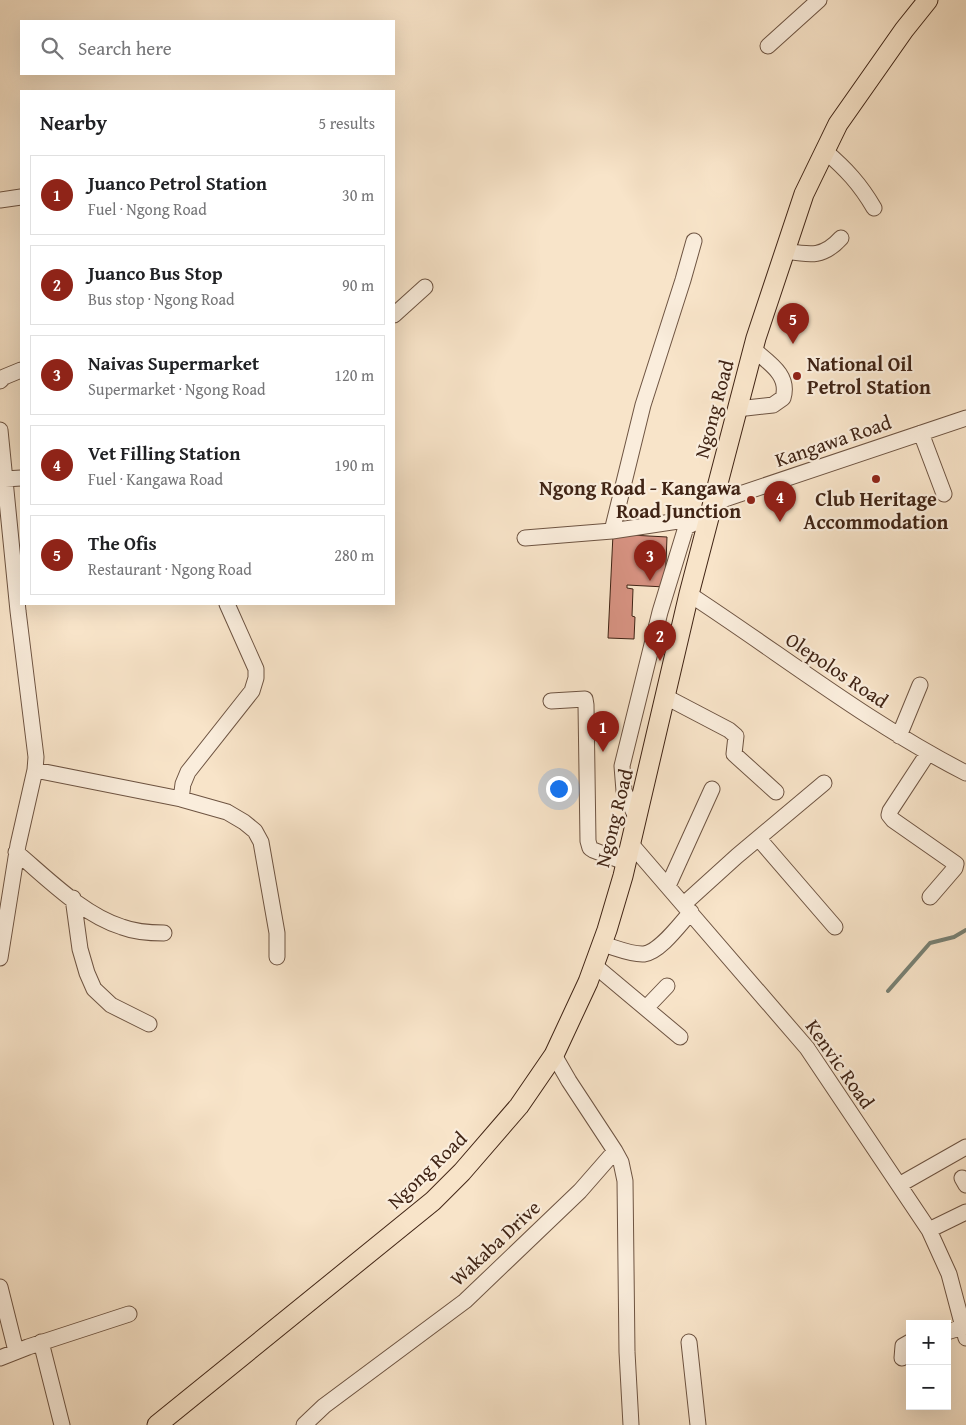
<!DOCTYPE html>
<meta charset="utf-8">
<style>
body{margin:0;font-family:"Gentium Book Plus",serif;background:#f2f2f2;color:#202124}
.controls{position:absolute;right:15px;bottom:15px;display:grid;overflow:hidden;border-radius:0px;box-shadow:0 5px 20px #0002}
.controls button{width:45px;height:45px;display:grid;place-items:center;padding:0;border:0;border-bottom:1px solid #e0e0e0;background:#fff;color:#202124;font:25px sans-serif}
.you{position:absolute;left:558px;top:788px;width:18px;height:18px;margin:-12px;border:4px solid #fff;border-radius:50%;background:#1a73e8;box-shadow:0 0 0 8px #1a73e833}
.badge{display:grid;place-items:center;width:32px;height:32px;border-radius:50%;background:#8f2418;color:#fff;font-size:16px;font-weight:700}
.pin{position:absolute;translate:-50% -41px;filter:drop-shadow(0 1px 2px #0008)}
.pin::after{content:'';position:absolute;top:26px;width:18px;height:15px;background:inherit;clip-path:polygon(0 0,100% 0,50% 100%)}
.list{margin:0;padding:0;list-style:none}
h2{display:flex;justify-content:space-between;align-items:center;height:65px;margin:0;padding:0 20px;font-size:21px}
h2 small{font-size:16px;font-weight:400;color:#757577}
.list li{display:grid;grid-template-columns:32px 1fr auto;gap:15px;align-items:center;box-sizing:border-box;height:80px;margin:0 10px 10px;padding:0 10px;border:1px solid #e0e0e0;border-radius:0px}
.list b{display:block;font-size:19px;white-space:nowrap}
.list p{margin:0;font-size:16px;white-space:nowrap;color:#757577}
.list em{font-size:16px;font-style:normal;color:#757577}
.icon{flex:none;width:28px;height:28px;fill:none;stroke:currentColor;stroke-width:2;stroke-linecap:round;stroke-linejoin:round}
.map{position:relative;flex:none;width:966px;height:1425px;overflow:hidden}
.search{position:absolute;background:#fff;box-shadow:0 5px 20px #0002;left:20px;top:20px;width:375px;height:55px;display:flex;align-items:center;gap:12px;box-sizing:border-box;padding:0 18px;border-radius:0px;color:#757577;font-size:19px}
.panel{position:absolute;background:#fff;box-shadow:0 5px 20px #0002;left:20px;top:90px;width:375px;height:515px;border-radius:0px}
.map>svg:first-child{display:block}
.lines{fill:none;stroke-linecap:round;stroke-linejoin:round}
.stream{stroke:#788174;stroke-width:4}
.building{fill:#d69281;stroke:#402415}
.minor-casing{stroke:#6e5442;stroke-width:17}
.major-casing{stroke:#402415;stroke-width:21}
.minor{stroke:#faeddc;stroke-width:15}
.major{stroke:#f8e4c9;stroke-width:19}
.poi-dot{fill:#8f2418;stroke:#faeddc;stroke-width:2}
.labels{text-anchor:middle;stroke-width:4.5;stroke-linejoin:round;paint-order:stroke}
.poi-label{font-size:20px;font-weight:bold;fill:#402415;stroke:#faeddc;text-anchor:start}
.street-label{font-size:20px;fill:#402415;stroke:#faeddc}
</style>
<div class="map">
<svg width="966" height="1425" viewBox="0 0 966 1425">
<rect width="100%" height="100%" fill="#f8e4c9"/>
<filter id="stains"><feTurbulence type="fractalNoise" baseFrequency=".004" numOctaves="4"/><feColorMatrix values="0 0 0 0 .2 0 0 0 0 .09 0 0 0 0 .02 0 0 0 .5 -.17"/></filter>
<radialGradient id="worn" r=".72"><stop offset=".6" stop-color="#630" stop-opacity="0"/><stop offset="1" stop-color="#630" stop-opacity=".3"/></radialGradient>
<g class="lines">
<path class="stream" d="M888,991L930,943L954,937L966,930"/>
</g>
<path class="building" d="M613,534L667,537L665,587L627,585V588L633,589L632,616L635,617L634,639L608,638Z"/>
<g class="lines">
<g class="minor-casing">
<path id="minor" d="M768,46L819,0
M825,151C846,169 860,184 874,208
M0,200L21,197
M785,251C810,255 823,258 841,238
M394,315L425,287
M0,381L4,377L21,370
M737,409L773,405L783,398C790,375 769,363 753,349
M0,430L18,611L36,757L35,770L18,845L0,958
M921,433L944,494
M5,479L21,478
M713,503L966,418
M612,531L643,405L683,280L694,241
M525,538L612,531L698,518
M689,594C781,654 868,723 966,773
M666,697L729,730L736,736L734,754L776,792
M551,701L585,699L586,705L588,841L590,848L593,850L627,863
M899,736L920,685
M928,753L890,811L889,815L893,820L956,864L955,868L930,897
M35,770L181,799L227,812L244,822L255,831L261,842L277,933V957
M181,799L183,784L188,772L252,691L256,678V669L227,604
M637,819L624,791L622,766L660,612L686,527L710,516
M759,839L835,927
M631,844L807,1048L929,1230L949,1274L966,1338
M16,852C47,878 83,915 122,927C135,932 150,933 164,933
M668,886L712,789
M73,898L80,949L87,973L94,989L111,1005L149,1024
M684,904L737,856L824,783
M602,944C614,947 631,955 644,954C660,952 680,924 691,912
M594,965L680,1037
M646,1008L667,986
M615,1151L621,1162L625,1181L627,1352L631,1425
M962,1178L966,1185
M899,1185L966,1147
M929,1230L966,1212
M0,1287L16,1351
M947,1332L963,1327
M41,1342L62,1425
M689,1342L698,1425
M0,1358L28,1347L129,1314
M902,1358L903,1346L910,1342
M304,1425L324,1406L465,1301L580,1191L615,1151L569,1081L554,1055"/>
</g>
<g class="major-casing">
<path id="major" d="M157,1425L433,1201L462,1172L519,1106L554,1055L588,982L607,930L623,876L689,594L756,338L804,194L838,124L904,30L928,0"/>
</g>
<use href="#minor" class="minor"/>
<use href="#major" class="major"/>
</g>
<g class="poi-dot">
<circle cx="797" cy="376" r="5"/>
<circle cx="876" cy="479" r="5"/>
<circle cx="751" cy="500" r="5"/>
</g>
<g class="labels">
<g class="poi-label">
<text x="807" y="371">National Oil<tspan x="807" dy="23">Petrol Station</tspan></text>
<text x="741" y="495" text-anchor="end">Ngong Road - Kangawa<tspan x="741" dy="23">Road Junction</tspan></text>
<text x="876" y="506" text-anchor="middle">Club Heritage<tspan x="876" dy="23">Accommodation</tspan></text>
</g>
<g class="street-label">
<text transform="translate(714 409) rotate(-75)" y="7">Ngong Road</text>
<text transform="translate(833 441) rotate(-19)" y="7">Kangawa Road</text>
<text transform="translate(837 670) rotate(34)" y="7">Olepolos Road</text>
<text transform="translate(614 818) rotate(-76)" y="7">Ngong Road</text>
<text transform="translate(840 1064) rotate(55)" y="7">Kenvic Road</text>
<text transform="translate(427 1170) rotate(-44)" y="7">Ngong Road</text>
<text transform="translate(495 1243) rotate(-43)" y="7">Wakaba Drive</text>
</g>
</g>
<rect width="100%" height="100%" filter="url(#stains)"/>
<rect width="100%" height="100%" fill="url(#worn)"/>
</svg>
<div class="controls">
<button>+</button>
<button>−</button>
</div>
<div class="you"></div>
<div class="pin badge" style="left:603px;top:752px">1</div>
<div class="pin badge" style="left:660px;top:661px">2</div>
<div class="pin badge" style="left:650px;top:581px">3</div>
<div class="pin badge" style="left:780px;top:522px">4</div>
<div class="pin badge" style="left:793px;top:344px">5</div>
<div class="search"><svg class="icon" aria-label="search" viewBox="0 0 24 24"><circle cx="10" cy="10" r="6"/><path d="M15 15l6 6"/></svg>Search here</div>
<section class="panel">
<h2>Nearby<small>5 results</small></h2>
<ul class="list">
<li><span class="badge">1</span><div><b>Juanco Petrol Station</b><p>Fuel · Ngong Road</p></div><em>30 m</em></li>
<li><span class="badge">2</span><div><b>Juanco Bus Stop</b><p>Bus stop · Ngong Road</p></div><em>90 m</em></li>
<li><span class="badge">3</span><div><b>Naivas Supermarket</b><p>Supermarket · Ngong Road</p></div><em>120 m</em></li>
<li><span class="badge">4</span><div><b>Vet Filling Station</b><p>Fuel · Kangawa Road</p></div><em>190 m</em></li>
<li><span class="badge">5</span><div><b>The Ofis</b><p>Restaurant · Ngong Road</p></div><em>280 m</em></li>
</ul>
</section>
</div>
